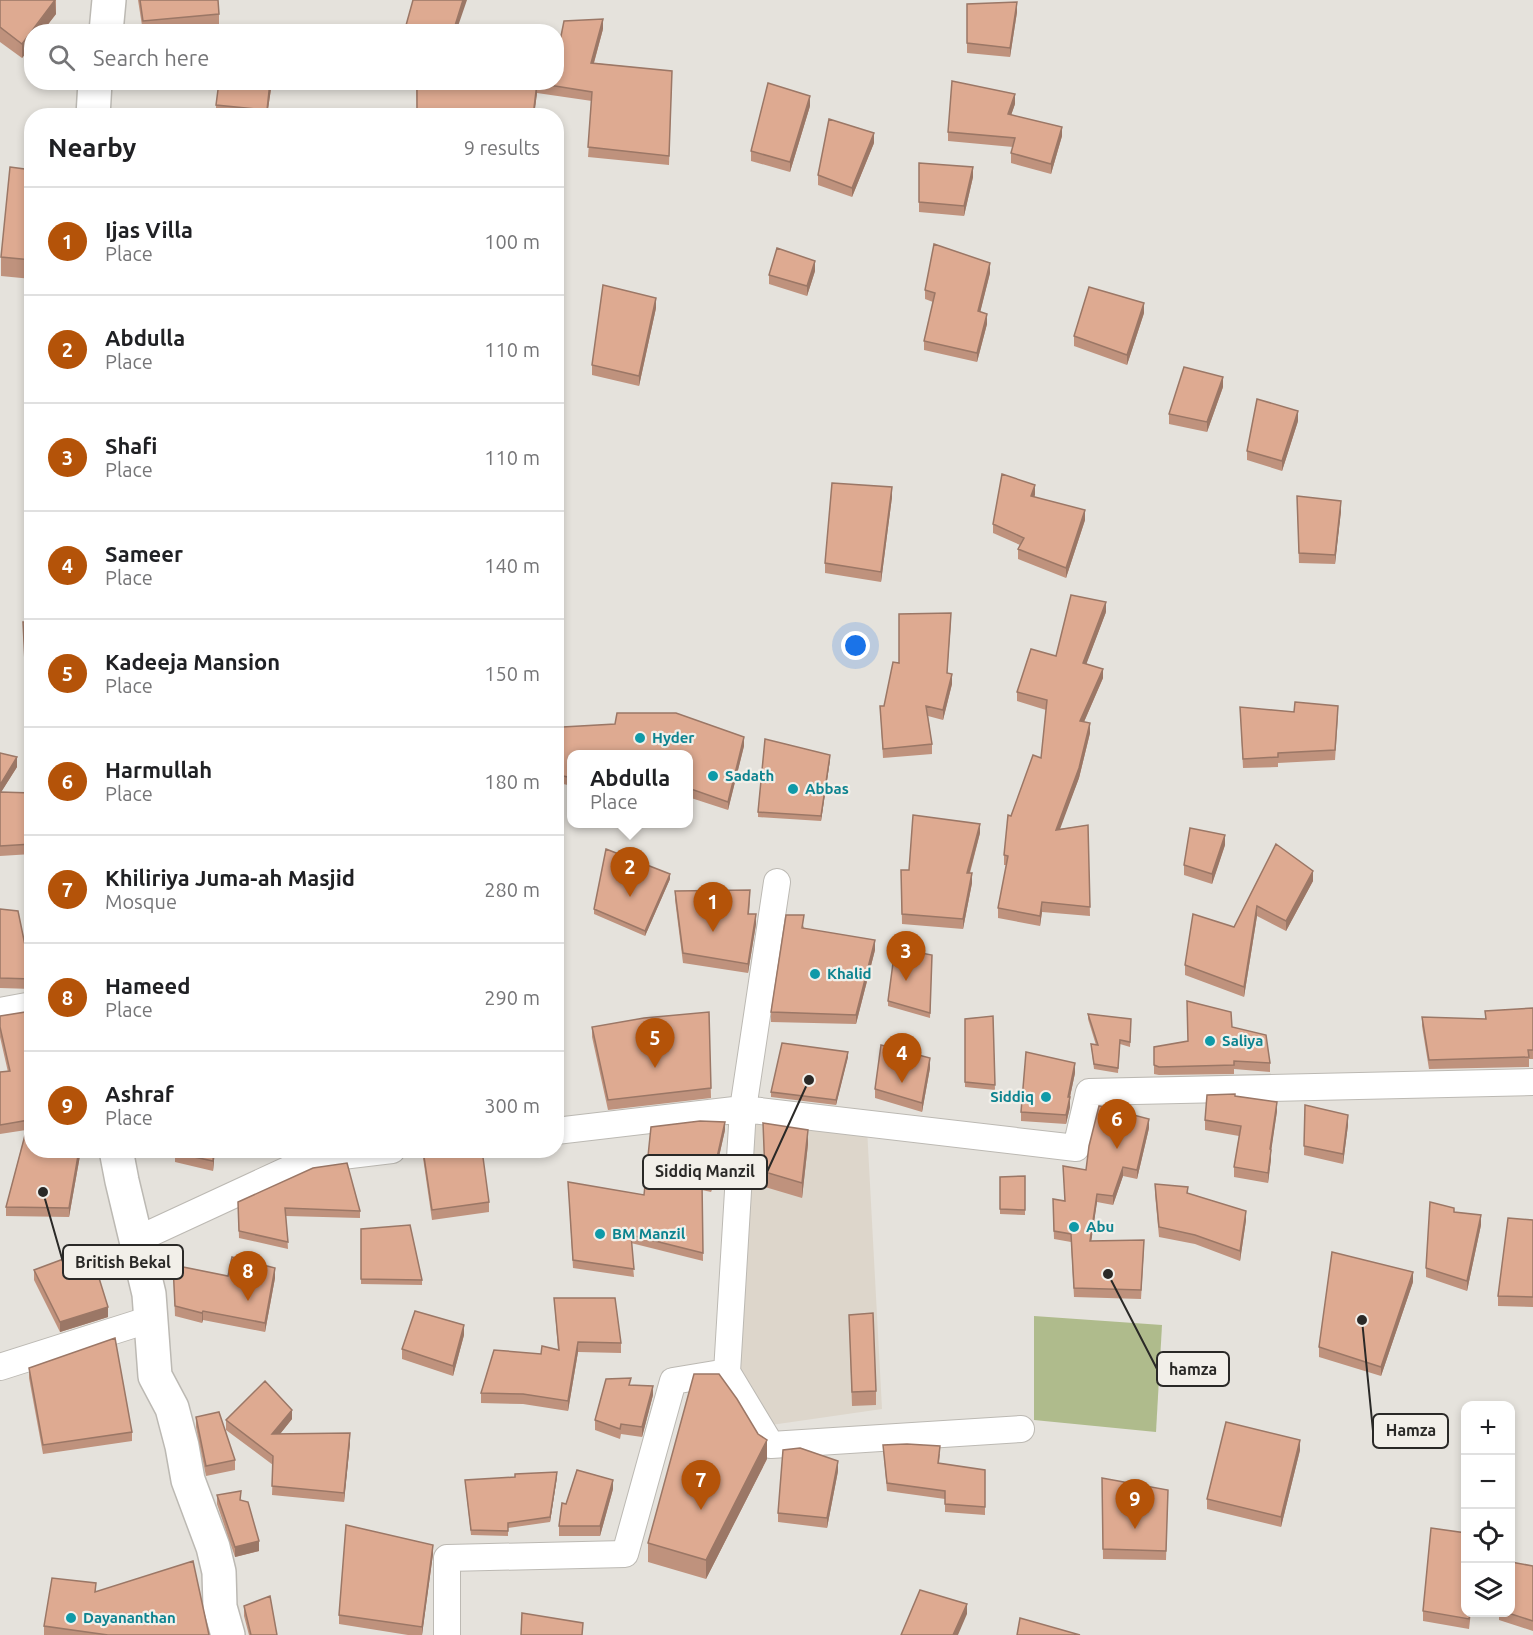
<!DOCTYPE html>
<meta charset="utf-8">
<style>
body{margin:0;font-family:Ubuntu,sans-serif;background:#f6f6f6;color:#202124}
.controls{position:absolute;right:18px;bottom:18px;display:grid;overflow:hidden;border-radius:12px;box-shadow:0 3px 9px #0003}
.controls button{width:54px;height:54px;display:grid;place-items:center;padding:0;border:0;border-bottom:2px solid #e0e0e0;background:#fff;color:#202124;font:30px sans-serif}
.you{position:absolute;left:856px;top:646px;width:21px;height:21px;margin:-15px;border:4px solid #fff;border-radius:50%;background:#1a73e8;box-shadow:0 0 0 9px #1a73e833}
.badge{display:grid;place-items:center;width:39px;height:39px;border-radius:50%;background:#b45309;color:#fff;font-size:20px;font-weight:700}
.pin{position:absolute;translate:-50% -50px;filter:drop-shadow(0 2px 3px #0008)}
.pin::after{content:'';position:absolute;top:32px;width:21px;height:18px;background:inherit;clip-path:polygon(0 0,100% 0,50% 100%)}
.popup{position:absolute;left:567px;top:750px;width:126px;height:78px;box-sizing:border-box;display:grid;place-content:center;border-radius:12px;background:#fff;filter:drop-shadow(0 2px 4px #0005);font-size:20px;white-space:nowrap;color:#757577}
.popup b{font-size:22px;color:#202124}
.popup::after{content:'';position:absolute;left:50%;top:100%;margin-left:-12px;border:12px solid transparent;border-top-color:#fff}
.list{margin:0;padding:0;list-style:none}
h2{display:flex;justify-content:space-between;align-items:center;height:78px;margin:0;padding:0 24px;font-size:26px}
h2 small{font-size:20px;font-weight:400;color:#757577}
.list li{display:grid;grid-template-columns:39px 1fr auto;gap:18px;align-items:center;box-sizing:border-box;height:108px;padding:0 24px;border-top:2px solid #e0e0e0}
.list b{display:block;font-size:22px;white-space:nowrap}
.list p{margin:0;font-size:20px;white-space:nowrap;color:#757577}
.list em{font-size:20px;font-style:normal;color:#757577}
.icon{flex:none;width:33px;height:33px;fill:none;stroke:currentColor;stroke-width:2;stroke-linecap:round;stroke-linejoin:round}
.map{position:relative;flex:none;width:1533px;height:1635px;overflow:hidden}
.search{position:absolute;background:#fff;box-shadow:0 3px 9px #0003;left:24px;top:24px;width:540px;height:66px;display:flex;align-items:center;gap:15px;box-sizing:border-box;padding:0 21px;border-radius:24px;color:#757577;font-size:22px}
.panel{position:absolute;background:#fff;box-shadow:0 3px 9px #0003;left:24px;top:108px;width:540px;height:1050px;border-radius:24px}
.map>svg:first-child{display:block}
.built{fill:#ddd6cb}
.green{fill:#afbb8c}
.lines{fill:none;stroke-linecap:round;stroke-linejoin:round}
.street-casing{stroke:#bcb9b3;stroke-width:28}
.secondary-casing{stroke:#bcb9b3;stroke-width:36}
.street{stroke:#fff;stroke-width:26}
.secondary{stroke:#fff;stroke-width:33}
.wall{fill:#bf927d}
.shaded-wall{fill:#9b7766}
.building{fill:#deaa91;stroke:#9b7766;stroke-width:1.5}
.culture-dot{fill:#0f9aa8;stroke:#f2efe9;stroke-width:2}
.labels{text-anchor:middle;stroke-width:4.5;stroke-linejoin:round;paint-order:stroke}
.culture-label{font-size:15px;font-weight:bold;fill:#0d838f;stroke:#f2efe9;text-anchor:start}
.leader{fill:none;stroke:#2a2927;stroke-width:2}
.callout-dot{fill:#2a2927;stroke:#f2efe9;stroke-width:2}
.callout{fill:#f2efe9;stroke:#2a2927;stroke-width:2}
.callout-label{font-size:16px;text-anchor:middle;font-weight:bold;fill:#2a2927}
</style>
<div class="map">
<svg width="1533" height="1635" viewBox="0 0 1533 1635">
<rect width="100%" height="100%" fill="#e5e2dc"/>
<path class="built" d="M748,1121L867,1128L882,1409L771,1425L734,1373Z"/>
<path class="green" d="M1034,1316L1162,1325L1156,1432L1034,1420Z"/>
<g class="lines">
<g class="street-casing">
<path id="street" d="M0,1011L32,1005
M556,1131L743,1109L777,882
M136,1240L309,1160L392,1150
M0,1367L151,1319
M1021,1429L771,1445L727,1372L743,1109L1076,1148L1089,1092L1533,1082
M447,1635V1558L625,1554L673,1381L727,1372"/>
</g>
<g class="secondary-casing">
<path id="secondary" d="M106,32L109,0
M93,116L95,82
M116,1150L122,1181L149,1294L155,1376L172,1408L182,1446L188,1480L213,1547L219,1572L220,1607L228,1635"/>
</g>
<use href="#street" class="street"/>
<use href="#secondary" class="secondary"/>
</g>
<path class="wall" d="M0,0H56V14L22,58L0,42Z
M138,0H218L219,14V28L184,32H143Z
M967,4L1017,12L1010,57L967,53Z
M603,29L594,63L672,71L669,165L588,157L592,101L537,93L534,116H417L416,82H556Z
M272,82L267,116L216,115V105Z
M1015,104L1011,115L1062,136L1051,174L1011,163V153L1013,147L948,141V132Z
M810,106L790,172L751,161V151Z
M874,143L852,197L818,185V175Z
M919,163L973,177L964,216L919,212Z
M32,170V279L1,276V257Z
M815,271L807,296L769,284V275Z
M990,273L980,312L987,324L977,362L924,350V341L933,302L925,299V290Z
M656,308L639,386L592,375V365Z
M1144,313L1127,365L1074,346V336Z
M1223,387L1207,432L1169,424V414Z
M1298,421L1282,471L1247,460V451Z
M1035,495L1034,497L1085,520L1066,578L1018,559V549L1020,545L993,533V524Z
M1297,496L1341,511L1335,564L1299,563Z
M892,497L881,582L825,573V563Z
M1106,612L1086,664L1103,678L1084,722L1090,733L1079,778L1059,829L1088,825L1090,916L1042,912L1040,926L998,918V908L1007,865H1004V855L1011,816L1041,758L1046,710L1017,701V692L1056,656Z
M23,622H32V691L26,692Z
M951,623L947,673L952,684L943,720L928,716L932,744V754L883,758L880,706H884L899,663Z
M1240,707L1338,716L1335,760L1278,763V767L1243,768Z
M617,713H676L744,737V746L728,810L688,797V754H572V786L559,783L563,727L615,724Z
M0,753L17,767L1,792L32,793V854L0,856Z
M830,760L821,821L758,817V812Z
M980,833L970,873L972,883L963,929L902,924L901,870H909Z
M1276,844L1313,881L1286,931L1257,916L1244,997L1185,975V965L1234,927Z
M1225,845L1212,884L1184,875V865Z
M670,879L645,936L594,914V909Z
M675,891L750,900L749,914L756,924L748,973L683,963L675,900Z
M0,909L32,976V989L0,988Z
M804,925V928L875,950L856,1024L771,1022V1012Z
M932,955L930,1018L888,1006V1001Z
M1533,1008V1059H1529V1067L1429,1069L1422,1026V1017L1485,1019V1011Z
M32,1011V1150H81L69,1217L6,1216V1207L26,1130L0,1134V1072H8L0,1037V1016Z
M709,1012L711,1098L608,1110L592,1037V1027Z
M1088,1014L1131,1019L1130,1047L1120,1044L1118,1073L1094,1069L1091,1044L1096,1045L1088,1019Z
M993,1016L995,1090L965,1087V1019Z
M1232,1027L1270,1063V1072L1234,1069V1074L1159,1075L1154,1074V1047L1187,1041Z
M848,1057L836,1105L771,1097V1092Z
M930,1068L922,1112L875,1098V1089Z
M1075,1073L1070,1097V1107L1066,1124L1021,1121V1112Z
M1235,1096L1277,1111L1271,1150V1159L1268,1183L1234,1177V1167L1239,1136L1205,1130V1120Z
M1305,1105L1348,1125L1343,1164L1304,1155Z
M763,1123L808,1144L802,1198L765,1187Z
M1149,1128L1137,1179L1123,1176L1113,1205L1097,1202L1091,1241L1144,1248L1141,1299L1074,1297L1071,1242L1054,1239L1053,1208L1065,1201L1063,1166L1086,1170Z
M725,1130L711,1192L702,1190L703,1261L631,1243L634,1277L573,1268L568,1182L644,1195Z
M175,1150H215L213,1171L175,1162Z
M249,1150H289V1152L249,1156Z
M423,1150L489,1202V1212L432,1220L423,1158Z
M1025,1176V1215L1000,1214V1177Z
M1155,1184L1188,1193L1246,1220L1240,1261L1195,1244L1159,1237L1155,1194Z
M238,1202L360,1211V1218L286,1216L288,1249L239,1238Z
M1533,1220V1307L1498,1306V1296Z
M1481,1225L1467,1291L1426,1277V1268Z
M361,1229L422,1280V1285L361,1284Z
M173,1265L228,1276L275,1278L265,1332L203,1320L202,1323L175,1316Z
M34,1270L108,1317L60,1332L34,1280Z
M1413,1282L1381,1376L1319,1357V1347Z
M554,1298L621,1343V1353L578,1352L568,1411L523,1404L481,1403V1393L541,1354L558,1350Z
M849,1315L876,1391V1405L852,1406Z
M464,1335L453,1376L402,1359V1349Z
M29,1368L132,1432V1441L43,1454L29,1378Z
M631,1385L653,1395L642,1437L621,1434L620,1439L595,1430V1420Z
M196,1417L235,1460V1470L206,1476L196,1427Z
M292,1419L280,1434L350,1443L344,1502L272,1495L273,1465L226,1430V1420Z
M883,1445L940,1454L939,1463L985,1470V1515L945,1512V1499L887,1491Z
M1300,1450L1281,1527L1207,1509V1499Z
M767,1459L706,1579L648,1562V1543Z
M838,1471L827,1528L778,1522V1513Z
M557,1477L550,1522L508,1528V1536L471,1535L465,1480Z
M1102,1478L1168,1490L1166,1560L1103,1559Z
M613,1489L600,1536H559V1526L566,1504Z
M217,1495L241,1500L259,1551L235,1557L217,1504Z
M433,1554L422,1635H408L339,1624V1615Z
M1533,1566V1631L1499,1620V1612H1510Z
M96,1592L209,1635H44V1626Z
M244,1606L277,1635H249L244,1616Z
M1423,1611L1471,1612L1469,1629L1423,1621Z"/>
<path class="shaded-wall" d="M55,0L56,14L42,32H32Z
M463,0H467L456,32H453Z
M1017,2V12L1010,57V48Z
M603,19V29L591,73V63Z
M32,32V46L22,58V44Z
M270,82H272L267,116V110Z
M537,83V93L534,116H533Z
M1015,94V104L1008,124V114Z
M810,96V106L790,172V162Z
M1062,127V136L1051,174V164Z
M874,133V143L852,197V188Z
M973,167V177L964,216V206Z
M815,261V271L807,296V286Z
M990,263V273L978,321V311Z
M656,298V308L639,386V376Z
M1144,303V313L1127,365V355Z
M987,314V324L977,362V353Z
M1223,377V387L1207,432V422Z
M1298,411V421L1282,471V461Z
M1035,485V495L1031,506V496Z
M892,487V497L881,582V572Z
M1341,501V511L1335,564V555Z
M1085,510V520L1066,578V568Z
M1106,602V612L1083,673V663Z
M1103,669V678L1080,731V721Z
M952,674V684L943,720V710Z
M1090,723V733L1079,778L1056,840V830Z
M744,737V746L728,810V802Z
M830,755V760L821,821V816Z
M17,757V767L0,794V785Z
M980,824V833L967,882V873Z
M1225,835V845L1212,884V874Z
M1313,871V881L1286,931V921Z
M972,873V883L963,929V919Z
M670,874V879L645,936V931Z
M1042,902V912L1040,926V916Z
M1257,906V916L1244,997V987Z
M756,914V924L748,973V964Z
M875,940V950L856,1024V1015Z
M848,1052V1057L836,1105V1100Z
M930,1058V1068L922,1112V1103Z
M1075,1063V1073L1068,1106V1097Z
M1070,1097V1107L1066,1124V1115Z
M1277,1102V1111L1270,1159V1149Z
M1348,1115V1125L1343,1164V1154Z
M1149,1119V1128L1137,1179V1170Z
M725,1122V1130L711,1192V1184Z
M808,1130V1144L802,1198V1183Z
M79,1150H81L69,1217V1208Z
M214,1150H215L213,1171V1161Z
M1271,1150V1159L1268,1183V1173Z
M1123,1167V1176L1113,1205V1196Z
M1097,1194V1202L1090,1250V1241Z
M1246,1211V1220L1240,1261V1251Z
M1481,1215V1225L1467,1291V1281Z
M275,1268V1278L265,1332V1323Z
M1413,1272V1282L1381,1376V1367Z
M108,1307V1317L60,1332V1322Z
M203,1311V1320L202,1323V1313Z
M464,1325V1335L453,1376V1366Z
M578,1342V1352L568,1411V1401Z
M653,1386V1395L642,1437V1427Z
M292,1410V1419L272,1444V1434Z
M350,1433V1443L344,1502V1493Z
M767,1440V1459L706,1579V1560Z
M1300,1440V1450L1281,1527V1517Z
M838,1461V1471L827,1528V1518Z
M557,1472V1477L550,1522V1517Z
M613,1480V1489L600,1536V1526Z
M259,1541V1551L235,1557V1547Z
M433,1545V1554L422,1635V1627Z
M967,1604V1614L958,1635H953Z"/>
<path class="building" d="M0,0H55L22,44L0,27Z
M140,0H218L219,14L143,21Z
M413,0H463L453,32H416L405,29Z
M1017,2L1010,48L967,43V4Z
M603,19L591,63L672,71L669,156L588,147L592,92L537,83L533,116H417V82H556V61L564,21Z
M952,81L1015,94L1008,114L1062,127L1051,164L1011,153L1015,138L948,132Z
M219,82H270L267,110L216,105Z
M768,83L810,96L790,162L751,151Z
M829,119L874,133L852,188L818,175Z
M919,163L973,167L964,206L919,202Z
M10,167L32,170V260L1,257Z
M934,244L990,263L978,311L987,314L977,353L924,341L935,293L925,290Z
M777,248L815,261L807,286L769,275Z
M603,285L656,298L639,376L592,365Z
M1089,287L1144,303L1127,355L1074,336Z
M1184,367L1223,377L1207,422L1169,414Z
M1257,399L1298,411L1282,461L1247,451Z
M1002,474L1035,485L1031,496L1085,510L1066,568L1018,549L1024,538L993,524Z
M832,483L892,487L881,572L825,563Z
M1297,496L1341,501L1335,555L1299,553Z
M1071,595L1106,602L1083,663L1103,669L1080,721L1090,723L1079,768L1056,830L1088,825L1090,907L1042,902L1040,916L998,908L1008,856L1004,855L1008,815L1011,816L1033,755L1041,758L1047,700L1017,692L1031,649L1056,656Z
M951,613L947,673L952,674L943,710L926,706L932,744L883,749L880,706H884L893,662L899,663V614Z
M23,622H32V681L26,682Z
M1295,702L1338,706L1335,750L1278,753V757L1243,759L1240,707L1294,712Z
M617,713H676L744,737L728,802L688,788V754H572V778L559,775L563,727L615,724Z
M765,739L830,755L821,816L758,812Z
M0,753L17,757L0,785Z
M0,792L32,793V844L0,846Z
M913,815L980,824L967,873H972L963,919L902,914L901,870H909Z
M1190,828L1225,835L1212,874L1184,865Z
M1276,844L1313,871L1286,921L1257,906L1244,987L1185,965L1193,914L1234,927Z
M606,849L670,874L645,931L594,909Z
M750,890L748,914H756L748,964L683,953L675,891Z
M0,909L18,911L32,979L0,978Z
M786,915H804L802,928L875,940L856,1015L771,1012Z
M895,948L932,955L930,1013L888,1001Z
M1187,1001L1231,1012L1232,1027L1266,1035L1270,1063L1234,1061V1065L1159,1067L1154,1065V1047L1188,1041Z
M1533,1008V1050H1528L1529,1057L1429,1060L1422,1017L1486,1019L1485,1011Z
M32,1011V1150H79L69,1208L6,1207L29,1120L0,1125V1072L10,1071L0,1027V1016Z
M709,1012L711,1088L608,1100L592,1027L644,1018Z
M1088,1014L1131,1019L1130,1042L1120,1040L1118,1068L1094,1064L1091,1044L1098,1045Z
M993,1016L995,1085L965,1082V1019Z
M782,1043L848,1052L836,1100L771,1092Z
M881,1045L930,1058L922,1103L875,1089Z
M1026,1052L1075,1063L1068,1097H1070L1066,1115L1021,1112Z
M1235,1094V1096L1277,1102L1270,1149L1271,1150L1268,1173L1234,1167L1241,1126L1205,1120L1207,1095Z
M1305,1105L1348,1115L1343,1154L1304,1146Z
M1099,1106L1149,1119L1137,1170L1123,1167L1113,1196L1097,1194L1090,1241L1144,1240L1141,1290L1074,1288L1071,1234L1054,1231L1053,1199L1065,1201L1063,1166L1086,1170L1089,1146Z
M700,1121L725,1122L711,1184L702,1182L703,1253L631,1235L634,1269L573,1260L568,1182L644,1195L651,1127Z
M763,1123L808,1130L802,1183L765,1172Z
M175,1150H214L213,1161L175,1153Z
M423,1150H482L489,1202L432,1210Z
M347,1163L360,1211L285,1208L288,1242L239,1231L238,1202L313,1168Z
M1025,1176V1210L1000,1209V1177Z
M1155,1184L1188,1187L1187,1193L1246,1211L1240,1251L1195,1235L1159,1227Z
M1430,1202L1454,1208V1212L1481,1215L1467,1281L1426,1268Z
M1508,1218L1533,1220V1297L1498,1296Z
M410,1225L422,1280L361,1279V1229Z
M90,1249L108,1307L60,1322L34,1270Z
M1332,1252L1413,1272L1381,1367L1319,1347Z
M232,1257L275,1268L265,1323L203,1311L202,1313L175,1306L173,1265L228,1276Z
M554,1298H615L621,1343L578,1342L568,1401L523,1394L481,1393L494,1350L541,1354L542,1346L559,1350Z
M415,1311L464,1325L453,1366L402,1349Z
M873,1313L876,1391L852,1392L849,1315Z
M115,1338L132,1432L43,1445L29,1368Z
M694,1374H719L737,1399L758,1434L767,1440L706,1560L648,1543Z
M631,1378L629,1385L653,1386L642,1427L621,1424L620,1429L595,1420L606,1379Z
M265,1381L292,1410L272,1434L350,1433L344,1493L272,1486L273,1456L226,1420Z
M219,1412L235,1460L206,1466L196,1417Z
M1226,1422L1300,1440L1281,1517L1207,1499Z
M907,1444L940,1446L938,1463L985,1470V1507L945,1504V1491L887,1483L883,1445Z
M800,1448L838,1461L827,1518L778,1513L783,1450Z
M577,1470L613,1480L600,1526H559L562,1503L566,1504Z
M557,1472L550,1517L508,1523V1531L471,1530L465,1480L515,1477V1474Z
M1102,1478L1168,1490L1166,1551L1103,1549Z
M241,1491L240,1500L248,1502L259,1541L235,1547L217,1495Z
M346,1525L433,1545L422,1627L339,1615Z
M1431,1528L1466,1533V1612H1470L1469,1619L1423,1611Z
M193,1561L209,1635H108L44,1626L52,1578L96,1583L95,1592Z
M1511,1562L1533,1566V1621L1505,1612H1510V1565Z
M920,1590L967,1604L953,1635H901Z
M270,1596L277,1635H251L244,1606Z
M522,1613L583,1623L582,1635H521Z
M1020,1618L1080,1635H1017Z"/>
<g class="culture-dot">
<circle cx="640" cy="738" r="6"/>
<circle cx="713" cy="776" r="6"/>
<circle cx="793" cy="789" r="6"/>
<circle cx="815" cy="974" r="6"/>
<circle cx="1210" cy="1041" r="6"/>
<circle cx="1046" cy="1097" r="6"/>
<circle cx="1074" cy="1227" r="6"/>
<circle cx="600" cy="1234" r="6"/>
<circle cx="71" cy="1618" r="6"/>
</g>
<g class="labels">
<g class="culture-label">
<text x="652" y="743">Hyder</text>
<text x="725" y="781">Sadath</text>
<text x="805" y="794">Abbas</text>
<text x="827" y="979">Khalid</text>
<text x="1222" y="1046">Saliya</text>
<text x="1034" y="1102" text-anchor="end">Siddiq</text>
<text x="1086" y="1232">Abu</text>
<text x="612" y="1239">BM Manzil</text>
<text x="83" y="1623">Dayananthan</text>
</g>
</g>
<path class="leader" d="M809 1080L767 1172M43 1192L63 1262M1108 1274L1157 1369M1362 1320L1373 1431"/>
<g class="callout-dot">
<circle cx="809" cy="1080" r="6"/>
<circle cx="43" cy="1192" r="6"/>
<circle cx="1108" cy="1274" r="6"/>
<circle cx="1362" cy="1320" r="6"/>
</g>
<g class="callout">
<rect x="643" y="1155" width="124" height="34" rx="6"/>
<rect x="63" y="1245" width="120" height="34" rx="6"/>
<rect x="1157" y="1352" width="72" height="34" rx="6"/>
<rect x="1373" y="1414" width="75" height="34" rx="6"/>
</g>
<g class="callout-label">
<text x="705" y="1177">Siddiq Manzil</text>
<text x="123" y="1268">British Bekal</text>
<text x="1193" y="1375">hamza</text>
<text x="1411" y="1436">Hamza</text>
</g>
</svg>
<div class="controls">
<button>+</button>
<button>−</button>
<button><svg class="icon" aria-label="locate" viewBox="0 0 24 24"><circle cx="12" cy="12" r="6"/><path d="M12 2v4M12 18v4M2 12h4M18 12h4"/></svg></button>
<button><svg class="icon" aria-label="layers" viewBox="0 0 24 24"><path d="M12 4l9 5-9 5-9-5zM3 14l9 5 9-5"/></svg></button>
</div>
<div class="you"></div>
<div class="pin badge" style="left:713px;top:932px">1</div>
<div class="pin badge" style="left:630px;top:897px">2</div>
<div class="popup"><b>Abdulla</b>Place</div>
<div class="pin badge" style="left:906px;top:981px">3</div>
<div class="pin badge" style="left:902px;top:1083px">4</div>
<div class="pin badge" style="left:655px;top:1068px">5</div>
<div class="pin badge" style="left:1117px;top:1149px">6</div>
<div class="pin badge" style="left:701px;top:1510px">7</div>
<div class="pin badge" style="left:248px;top:1301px">8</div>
<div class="pin badge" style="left:1135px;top:1529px">9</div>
<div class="search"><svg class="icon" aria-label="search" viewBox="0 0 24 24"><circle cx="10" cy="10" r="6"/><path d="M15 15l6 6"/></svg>Search here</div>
<section class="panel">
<h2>Nearby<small>9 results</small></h2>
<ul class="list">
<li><span class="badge">1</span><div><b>Ijas Villa</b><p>Place</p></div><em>100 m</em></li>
<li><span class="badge">2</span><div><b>Abdulla</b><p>Place</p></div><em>110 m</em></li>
<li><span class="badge">3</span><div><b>Shafi</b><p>Place</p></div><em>110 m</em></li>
<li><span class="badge">4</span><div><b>Sameer</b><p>Place</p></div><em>140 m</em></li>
<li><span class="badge">5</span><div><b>Kadeeja Mansion</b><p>Place</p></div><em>150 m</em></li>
<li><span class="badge">6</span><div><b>Harmullah</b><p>Place</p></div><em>180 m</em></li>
<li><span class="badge">7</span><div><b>Khiliriya Juma-ah Masjid</b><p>Mosque</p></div><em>280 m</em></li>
<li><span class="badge">8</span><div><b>Hameed</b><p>Place</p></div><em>290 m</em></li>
<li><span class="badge">9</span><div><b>Ashraf</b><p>Place</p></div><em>300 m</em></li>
</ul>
</section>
</div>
